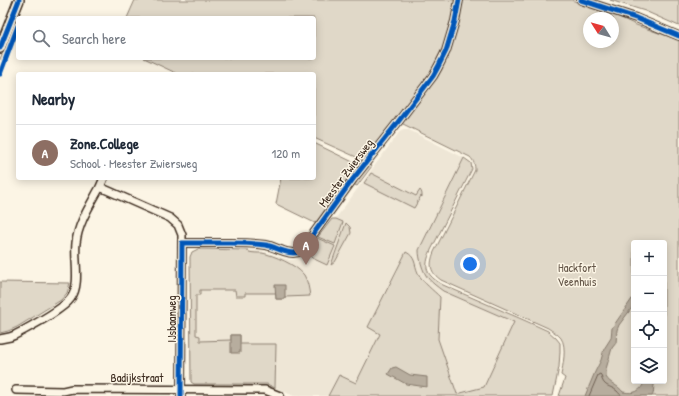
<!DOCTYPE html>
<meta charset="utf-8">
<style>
body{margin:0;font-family:"Patrick Hand",sans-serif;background:#f2f2f3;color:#1f2937}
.controls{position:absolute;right:12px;bottom:12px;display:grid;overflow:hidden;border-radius:4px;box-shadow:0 2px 10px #0003}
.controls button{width:36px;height:36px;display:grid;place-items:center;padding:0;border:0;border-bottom:1px solid #e0e1e3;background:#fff;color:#1f2937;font:20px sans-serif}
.compass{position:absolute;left:583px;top:12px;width:36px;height:36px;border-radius:50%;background:#fff;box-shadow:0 2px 10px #0003;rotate:307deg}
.you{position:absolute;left:470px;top:264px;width:14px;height:14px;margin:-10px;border:3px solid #fff;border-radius:50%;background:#1a73e8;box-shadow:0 0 0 6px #1a73e833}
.badge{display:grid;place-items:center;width:26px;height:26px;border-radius:50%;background:#c8321e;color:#fff;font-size:13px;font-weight:700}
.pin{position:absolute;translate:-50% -33px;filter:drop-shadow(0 1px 2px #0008)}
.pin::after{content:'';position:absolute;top:21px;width:14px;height:12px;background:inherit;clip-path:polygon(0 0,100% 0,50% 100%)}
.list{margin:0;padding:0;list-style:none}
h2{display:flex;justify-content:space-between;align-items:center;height:52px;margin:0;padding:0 16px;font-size:17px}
h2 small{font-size:13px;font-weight:400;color:#747a83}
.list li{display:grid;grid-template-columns:26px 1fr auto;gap:12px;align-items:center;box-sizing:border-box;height:56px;padding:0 16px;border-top:1px solid #e0e1e3}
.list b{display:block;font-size:15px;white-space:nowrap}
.list p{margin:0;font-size:13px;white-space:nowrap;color:#747a83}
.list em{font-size:13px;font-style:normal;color:#747a83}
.icon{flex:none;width:22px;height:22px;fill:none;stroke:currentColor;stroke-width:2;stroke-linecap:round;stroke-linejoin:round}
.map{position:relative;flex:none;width:679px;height:396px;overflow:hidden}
.search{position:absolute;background:#fff;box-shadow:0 2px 10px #0003;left:16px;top:16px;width:300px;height:44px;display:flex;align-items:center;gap:10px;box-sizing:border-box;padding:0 14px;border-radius:4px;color:#747a83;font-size:15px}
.panel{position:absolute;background:#fff;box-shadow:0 2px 10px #0003;left:16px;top:72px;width:300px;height:108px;border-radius:4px}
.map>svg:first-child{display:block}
.built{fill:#eee6d6}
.green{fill:#e0d8c8;stroke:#8e8173;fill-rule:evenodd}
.water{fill:#b7ad9e;stroke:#85796b}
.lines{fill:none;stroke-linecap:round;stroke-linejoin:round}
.shore{stroke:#6d5e51;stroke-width:1}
.minor-casing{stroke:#3b2a1e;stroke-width:10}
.tertiary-casing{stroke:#3b2a1e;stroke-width:12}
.minor{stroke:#fcf5e5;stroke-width:7}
.tertiary{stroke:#fcf5e5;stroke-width:9}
.cycleway-casing{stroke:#fcf5e5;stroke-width:8}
.cycleway{stroke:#0057b8;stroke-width:5}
.labels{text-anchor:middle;stroke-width:3;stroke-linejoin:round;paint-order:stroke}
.street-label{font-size:12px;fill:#3b2a1e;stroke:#fcf5e5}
.park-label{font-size:12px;fill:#645648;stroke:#fcf5e5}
</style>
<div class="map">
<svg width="679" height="396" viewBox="0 0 679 396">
<rect width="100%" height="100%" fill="#fcf5e5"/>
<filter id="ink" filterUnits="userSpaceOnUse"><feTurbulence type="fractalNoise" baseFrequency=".025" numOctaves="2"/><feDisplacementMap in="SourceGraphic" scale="8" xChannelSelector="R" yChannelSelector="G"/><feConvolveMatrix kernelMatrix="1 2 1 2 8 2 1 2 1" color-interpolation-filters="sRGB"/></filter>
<g filter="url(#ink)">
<path class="built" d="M404,129H407L464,158L419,250V255L423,270L443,291L514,322L484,388L447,396H294L267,384H193L191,382L190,379V257L192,252L198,249L248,250H259L290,260L296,259L304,256L309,250L331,220L336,218L401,130Z"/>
<path class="green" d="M135,0H456C453,16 450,32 444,48C437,65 426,80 415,95C398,117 381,139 363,160L314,138V74H178L144,58H314V18H127Z
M461,0H571L606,11L636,25L679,40V396H559L565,378L561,375C563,365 567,347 561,338C558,334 552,331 548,328L441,280C430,272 429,265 434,252L475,170C475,165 474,161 470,157L401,123L448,54L454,36L460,11ZM589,18H613V42H589ZM634,243H664V381H634Z
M610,0H679V26L645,11Z
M15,22L18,23L4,60L0,59Z
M314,143L359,165L317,224L276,204L281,178H314Z
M464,158L471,163L472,169L431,250C423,268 426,275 443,285L526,321L548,331L556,338L560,343V352L559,367L553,396H328L339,375L356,383L380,334L368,327L406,252C416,257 414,264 418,273C423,283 433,290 440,297L438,339L457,394L484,387L514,322L443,291C431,282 425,278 421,263C420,259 419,255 419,250Z
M367,164L372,166L357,186L353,184Z
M371,173L416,196L420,190C422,192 422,194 422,197L421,196L414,208L364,183Z
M332,219H336L343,222L335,244L318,237Z
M346,223L350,227L351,233L335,262L331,265Z
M317,238L335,246L327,265L312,258L309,255V250Z
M198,249L248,250L249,252C253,253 257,253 262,253C273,255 297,265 304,275C308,281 309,290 310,296L285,297V299H276V293H245V296H236L235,290H200V295H196V335L200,336V341L231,340V335H240V344H276L275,388L267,384H194L191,382L190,257L192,252Z
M0,282L70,283L67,293L61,300L17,327L8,331L0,333Z"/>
<path class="water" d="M275,285H285V299H276Z
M634,296V305L619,325L617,330L616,343L612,348L606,369V377C610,384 618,385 623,392C635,394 640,392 645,381H656C652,386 655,392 652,396H585L595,372L601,360L604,349L611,338L612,328Z
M231,335H240V353H231Z
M396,367L410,375L427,377V387L406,384L388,374L392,368Z"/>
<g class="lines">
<path class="shore" d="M589,396L598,375L600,374L601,375C603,388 610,385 617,391C619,393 620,395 622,396"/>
<g class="minor-casing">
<path id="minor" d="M581,0L636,18L679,36
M104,178L100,187L170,218L178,225L182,235L181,396
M182,243C198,243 213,243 229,243C241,243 253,243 266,245C277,247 290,257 301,251L353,179L398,122L433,76L438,67L446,51L455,21L459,0
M0,339L10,337L15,335C29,327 63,310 71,298C81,284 74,260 76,243C78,223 91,204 100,187
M16,390L63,391L72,389L265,390L280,396"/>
</g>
<g class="tertiary-casing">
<path id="tertiary" d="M0,48L19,0"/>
</g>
<use href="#minor" class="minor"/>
<use href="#tertiary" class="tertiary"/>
<g class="cycleway-casing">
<path id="cycleway" d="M581,0L636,18L679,36
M0,48L19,0
M0,74L18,26
M181,396L182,243C198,243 213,243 229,243C241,243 253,243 266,245C277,247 290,257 301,251L353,179L398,122L433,76L438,67L446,51L455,21L459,0"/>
</g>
<use href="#cycleway" class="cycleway"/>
</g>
</g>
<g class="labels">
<g class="street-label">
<text transform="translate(346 173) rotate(-53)" y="4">Meester Zwiersweg</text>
<text transform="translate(172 319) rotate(-90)" y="4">IJsbaanweg</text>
<text x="137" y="382">Badijkstraat</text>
</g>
<g class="park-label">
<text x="577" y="272">Hackfort<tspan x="577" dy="14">Veenhuis</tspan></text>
</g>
</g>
</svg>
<div class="controls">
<button>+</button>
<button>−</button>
<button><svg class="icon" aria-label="locate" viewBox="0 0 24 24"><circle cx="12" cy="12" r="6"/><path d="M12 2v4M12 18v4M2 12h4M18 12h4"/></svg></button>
<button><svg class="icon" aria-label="layers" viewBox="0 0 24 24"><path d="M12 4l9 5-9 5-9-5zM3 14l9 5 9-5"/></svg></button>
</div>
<svg class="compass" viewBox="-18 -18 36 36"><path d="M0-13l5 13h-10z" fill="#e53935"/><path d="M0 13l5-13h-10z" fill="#747a83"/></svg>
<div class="you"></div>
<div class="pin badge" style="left:306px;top:265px;background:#8d6e63">A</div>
<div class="search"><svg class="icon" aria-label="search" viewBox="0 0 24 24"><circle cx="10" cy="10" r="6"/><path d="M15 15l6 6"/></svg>Search here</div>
<section class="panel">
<h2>Nearby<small></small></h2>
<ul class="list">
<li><span class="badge" style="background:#8d6e63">A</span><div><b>Zone.College</b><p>School · Meester Zwiersweg</p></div><em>120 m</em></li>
</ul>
</section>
</div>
